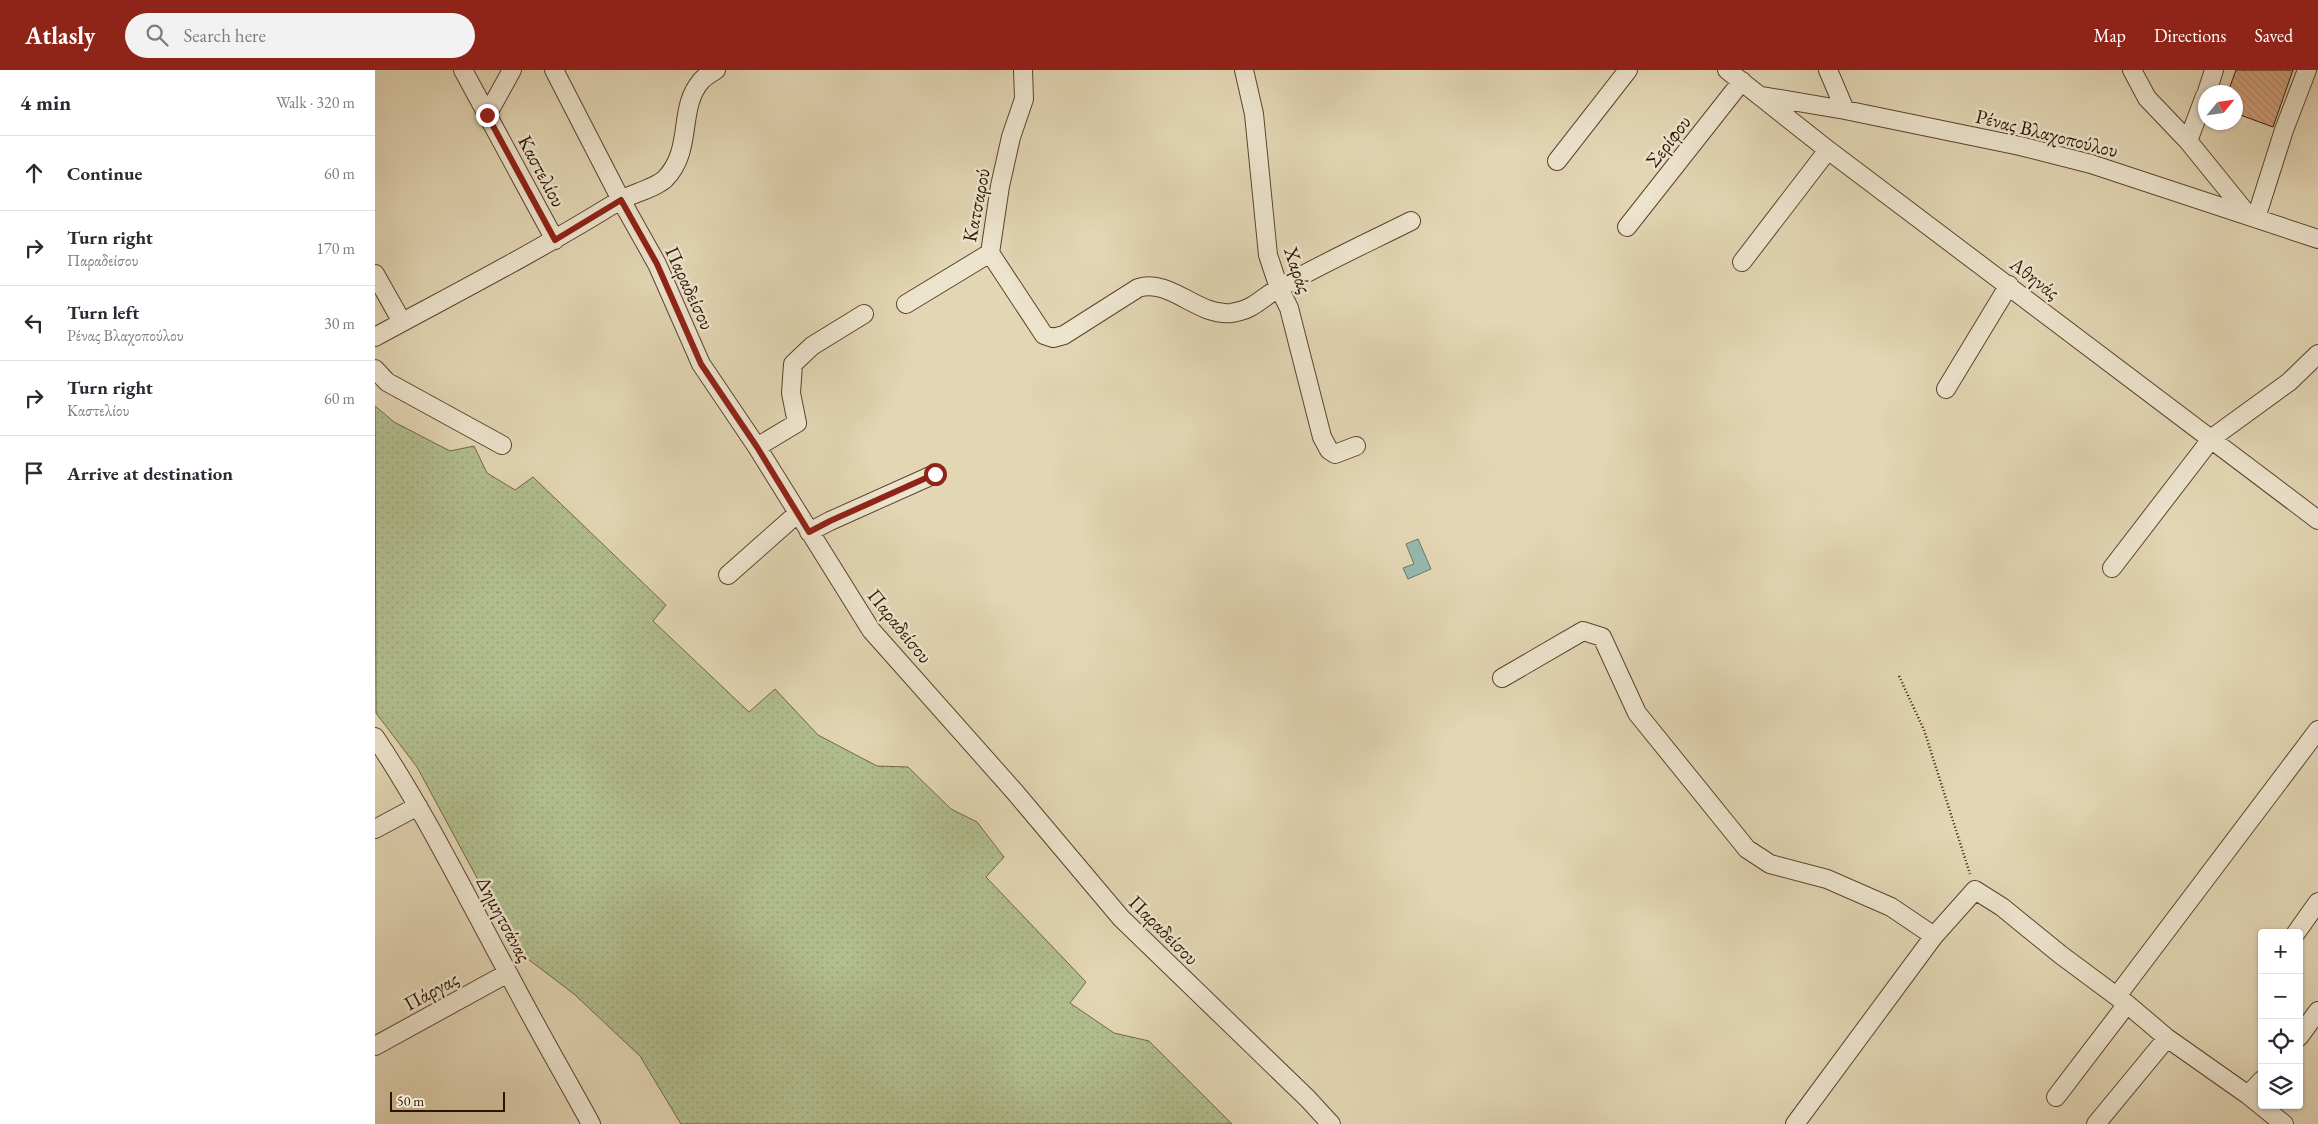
<!DOCTYPE html>
<meta charset="utf-8">
<style>
body{margin:0;font-family:"EB Garamond",serif;background:#f2f2f3;color:#2b2b33}
.controls{position:absolute;right:15px;bottom:15px;display:grid;overflow:hidden;border-radius:5px;box-shadow:0 1px 4px #0004}
.controls button{width:45px;height:45px;display:grid;place-items:center;padding:0;border:0;border-bottom:1px solid #e1e1e2;background:#fff;color:#2b2b33;font:25px sans-serif}
.compass{position:absolute;left:1823px;top:15px;width:45px;height:45px;border-radius:50%;background:#fff;box-shadow:0 1px 4px #0004;rotate:61deg}
.scale{position:absolute;left:15px;bottom:12px;width:115px;box-sizing:border-box;padding-left:5px;border:2px solid #2d1300;border-top:0;font-size:14px;line-height:18px;white-space:nowrap;color:#2d1300;-webkit-text-stroke:4px #ede4ce;paint-order:stroke}
.stop{position:absolute;width:15px;height:15px;margin:-11px;border:4px solid #8f2418;border-radius:50%;background:#fff}
.stop.end{background:#8f2418;border-color:#fff;box-shadow:0 1px 5px #0008}
.list{margin:0;padding:0;list-style:none}
h2{display:flex;justify-content:space-between;align-items:center;height:65px;margin:0;padding:0 20px;font-size:21px}
h2 small{font-size:16px;font-weight:400;color:#7c7c81}
.list li{display:grid;grid-template-columns:32px 1fr auto;gap:15px;align-items:center;box-sizing:border-box;height:75px;padding:0 20px;border-top:1px solid #e1e1e2}
.list b{display:block;font-size:19px;white-space:nowrap}
.list p{margin:0;font-size:16px;white-space:nowrap;color:#7c7c81}
.list em{font-size:16px;font-style:normal;color:#7c7c81}
.icon{flex:none;width:28px;height:28px;fill:none;stroke:currentColor;stroke-width:2;stroke-linecap:round;stroke-linejoin:round}
.map{position:relative;flex:none;width:1943px;height:1054px;overflow:hidden}
header{display:flex;align-items:center;gap:30px;box-sizing:border-box;height:70px;padding:0 25px;background:#8f2418;color:#fff}
header strong{font-size:24px}
nav{display:flex;gap:28px;margin-inline-start:auto;font-size:18px}
.search{width:350px;height:45px;background:#f2f2f3;display:flex;align-items:center;gap:12px;box-sizing:border-box;padding:0 18px;border-radius:28px;color:#7c7c81;font-size:19px}
main{display:flex}
aside{flex:1;background:#fff}
.map>svg:first-child{display:block}
.grass{fill:url(#grass-dots);stroke:#706847}
.water{fill:#95b9ae;stroke:#6b7768}
.building{fill:url(#building-back-hatch);stroke:#2d1300}
.lines{fill:none;stroke-linecap:round;stroke-linejoin:round}
.minor-casing{stroke:#5a442d;stroke-width:20}
.path{stroke:#2d1300;stroke-width:2.5;stroke-dasharray:1 2.5;stroke-linecap:butt}
.minor{stroke:#ede4ce;stroke-width:18}
.route{stroke:#8f2418;stroke-width:6}
.labels{text-anchor:middle;stroke-width:5;stroke-linejoin:round;paint-order:stroke}
.street-label{font-size:20px;fill:#2d1300;stroke:#ede4ce}
</style>
<header>
<strong>Atlasly</strong>
<div class="search"><svg class="icon" aria-label="search" viewBox="0 0 24 24"><circle cx="10" cy="10" r="6"/><path d="M15 15l6 6"/></svg>Search here</div>
<nav><a>Map</a><a>Directions</a><a>Saved</a></nav>
</header>
<main>
<aside>
<h2>4 min<small>Walk · 320 m</small></h2>
<ul class="list">
<li><svg class="icon" aria-label="ahead" viewBox="0 0 24 24"><path d="M12 20V5M6 11l6-6 6 6"/></svg><div><b>Continue</b></div><em>60 m</em></li>
<li><svg class="icon" aria-label="right" viewBox="0 0 24 24"><path d="M7 20v-9h11M14 6l5 5-5 5"/></svg><div><b>Turn right</b><p>Παραδείσου</p></div><em>170 m</em></li>
<li><svg class="icon" aria-label="left" viewBox="0 0 24 24"><path d="M17 20v-9H6M10 6l-5 5 5 5"/></svg><div><b>Turn left</b><p>Ρένας Βλαχοπούλου</p></div><em>30 m</em></li>
<li><svg class="icon" aria-label="right" viewBox="0 0 24 24"><path d="M7 20v-9h11M14 6l5 5-5 5"/></svg><div><b>Turn right</b><p>Καστελίου</p></div><em>60 m</em></li>
<li><svg class="icon" aria-label="arrive" viewBox="0 0 24 24"><path d="M6 21V4h12l-3 4 3 4H6"/></svg><div><b>Arrive at destination</b></div></li>
</ul>
</aside>
<div class="map">
<svg width="1943" height="1054" viewBox="0 0 1943 1054">
<defs>
<pattern id="grass-dots" width="8" height="8" patternUnits="userSpaceOnUse" patternTransform="scale(1.25)"><rect width="8" height="8" fill="#b2be8e"/><path d="M2 2h.1M6 6h.1" fill="none" stroke="#99a279" stroke-width="1.8" stroke-linecap="round"/></pattern>
<pattern id="building-back-hatch" width="6" height="6" patternUnits="userSpaceOnUse" patternTransform="scale(1.25)"><rect width="6" height="6" fill="#d8a683"/><path d="M-1 5l2 2M0 0l6 6M5-1l2 2" fill="none" stroke="#ba8e6f"/></pattern>
</defs>
<rect width="100%" height="100%" fill="#e3d6b4"/>
<filter id="stains"><feTurbulence type="fractalNoise" baseFrequency=".004" numOctaves="4"/><feColorMatrix values="0 0 0 0 .2 0 0 0 0 .09 0 0 0 0 .02 0 0 0 .5 -.17"/></filter>
<radialGradient id="worn" r=".72"><stop offset=".6" stop-color="#630" stop-opacity="0"/><stop offset="1" stop-color="#630" stop-opacity=".3"/></radialGradient>
<path class="grass" d="M0,336L19,352L75,381L99,376L112,403L140,420L158,407L291,535L278,551L374,642L400,619L443,665L502,696L533,697L576,739L602,752L629,787L611,807L711,912L695,933L739,963L774,971L857,1054H306L265,986L199,924L141,880L42,697L1,643Z"/>
<path class="water" d="M1043,469L1056,499L1033,509L1028,498L1039,494L1031,474Z"/>
<path class="building" d="M1861,0H1918L1898,57L1860,43V22H1853Z"/>
<g class="lines">
<g class="minor-casing">
<path id="minor" d="M88,0L180,170
M179,0L246,130L282,194L326,294L382,377L496,560L639,721L746,848L933,1029L956,1054
M869,0L879,44L893,185L904,218L914,238L947,367L954,380L960,384L981,376
M1352,0L1453,80L1943,450
M1453,0L1470,40
M1757,0L1772,28L1813,71
M1832,22L1839,0
M1387,26L1470,40L1645,76L1716,94L1943,169
M1830,26L1813,71L1873,145
M112,45L137,0
M1182,91L1253,0
M1881,148L1909,60L1932,0
M1252,157L1367,11
M615,183L669,265L678,268L689,265L763,218C796,208 821,246 856,243C880,240 886,227 906,217C948,193 992,173 1036,151
M1367,192L1453,80
M0,204L27,252
M531,234L615,183L625,116L636,67L649,29L648,0
M0,267C81,223 163,181 242,132C255,124 279,119 290,109C319,79 302,39 326,11C329,7 336,3 341,0
M0,299L12,312L127,375
M1571,319L1634,215
M382,377L422,353L416,323L418,294L437,276L489,244
M434,462L455,451L560,404
M1737,498L1837,368L1914,312L1943,284
M353,505L423,443
M1127,608L1208,561L1227,567L1262,643L1372,779L1395,794L1452,809L1516,837L1559,866L1600,820L1627,837L1686,885L1752,934L1792,968L1873,1025L1909,1054
M0,667C50,742 89,822 132,901C159,953 188,1003 216,1054
M0,759L43,736
M1921,863L1943,832
M1742,926L1943,660
M1924,967L1943,941
M0,976L133,903
M1873,1025L1887,1010
M1681,1027L1752,934
M1420,1054L1559,866
M1721,1054L1792,968"/>
</g>
<path class="path" d="M1524,606L1549,660L1595,804"/>
<use href="#minor" class="minor"/>
</g>
<g class="lines">
<path class="route" d="M112,45L180,170L246,130L282,194L326,294L382,377L434,462L455,451L560,404"/>
</g>
<g class="labels">
<g class="street-label">
<text transform="translate(1672 63) rotate(14)" y="7">Ρένας Βλαχοπούλου</text>
<text transform="translate(1293 71) rotate(-52)" y="7">Σερίφου</text>
<text transform="translate(167 101) rotate(62)" y="7">Καστελίου</text>
<text transform="translate(601 135) rotate(-79)" y="7">Κατσαρού</text>
<text transform="translate(923 200) rotate(71)" y="7">Χαράς</text>
<text transform="translate(1660 208) rotate(37)" y="7">Αθηνάς</text>
<text transform="translate(315 218) rotate(65)" y="7">Παραδείσου</text>
<text transform="translate(525 556) rotate(51)" y="7">Παραδείσου</text>
<text transform="translate(129 849) rotate(62)" y="7">Δημητσάνας</text>
<text transform="translate(789 860) rotate(45)" y="7">Παραδείσου</text>
<text transform="translate(56 921) rotate(-29)" y="7">Πάργας</text>
</g>
</g>
<rect width="100%" height="100%" filter="url(#stains)"/>
<rect width="100%" height="100%" fill="url(#worn)"/>
</svg>
<div class="controls">
<button>+</button>
<button>−</button>
<button><svg class="icon" aria-label="locate" viewBox="0 0 24 24"><circle cx="12" cy="12" r="6"/><path d="M12 2v4M12 18v4M2 12h4M18 12h4"/></svg></button>
<button><svg class="icon" aria-label="layers" viewBox="0 0 24 24"><path d="M12 4l9 5-9 5-9-5zM3 14l9 5 9-5"/></svg></button>
</div>
<svg class="compass" viewBox="-18 -18 36 36"><path d="M0-13l5 13h-10z" fill="#e53935"/><path d="M0 13l5-13h-10z" fill="#7c7c81"/></svg>
<div class="scale">50 m</div>
<div class="stop" style="left:560px;top:404px"></div>
<div class="stop end" style="left:112px;top:45px"></div>
</div>
</main>
